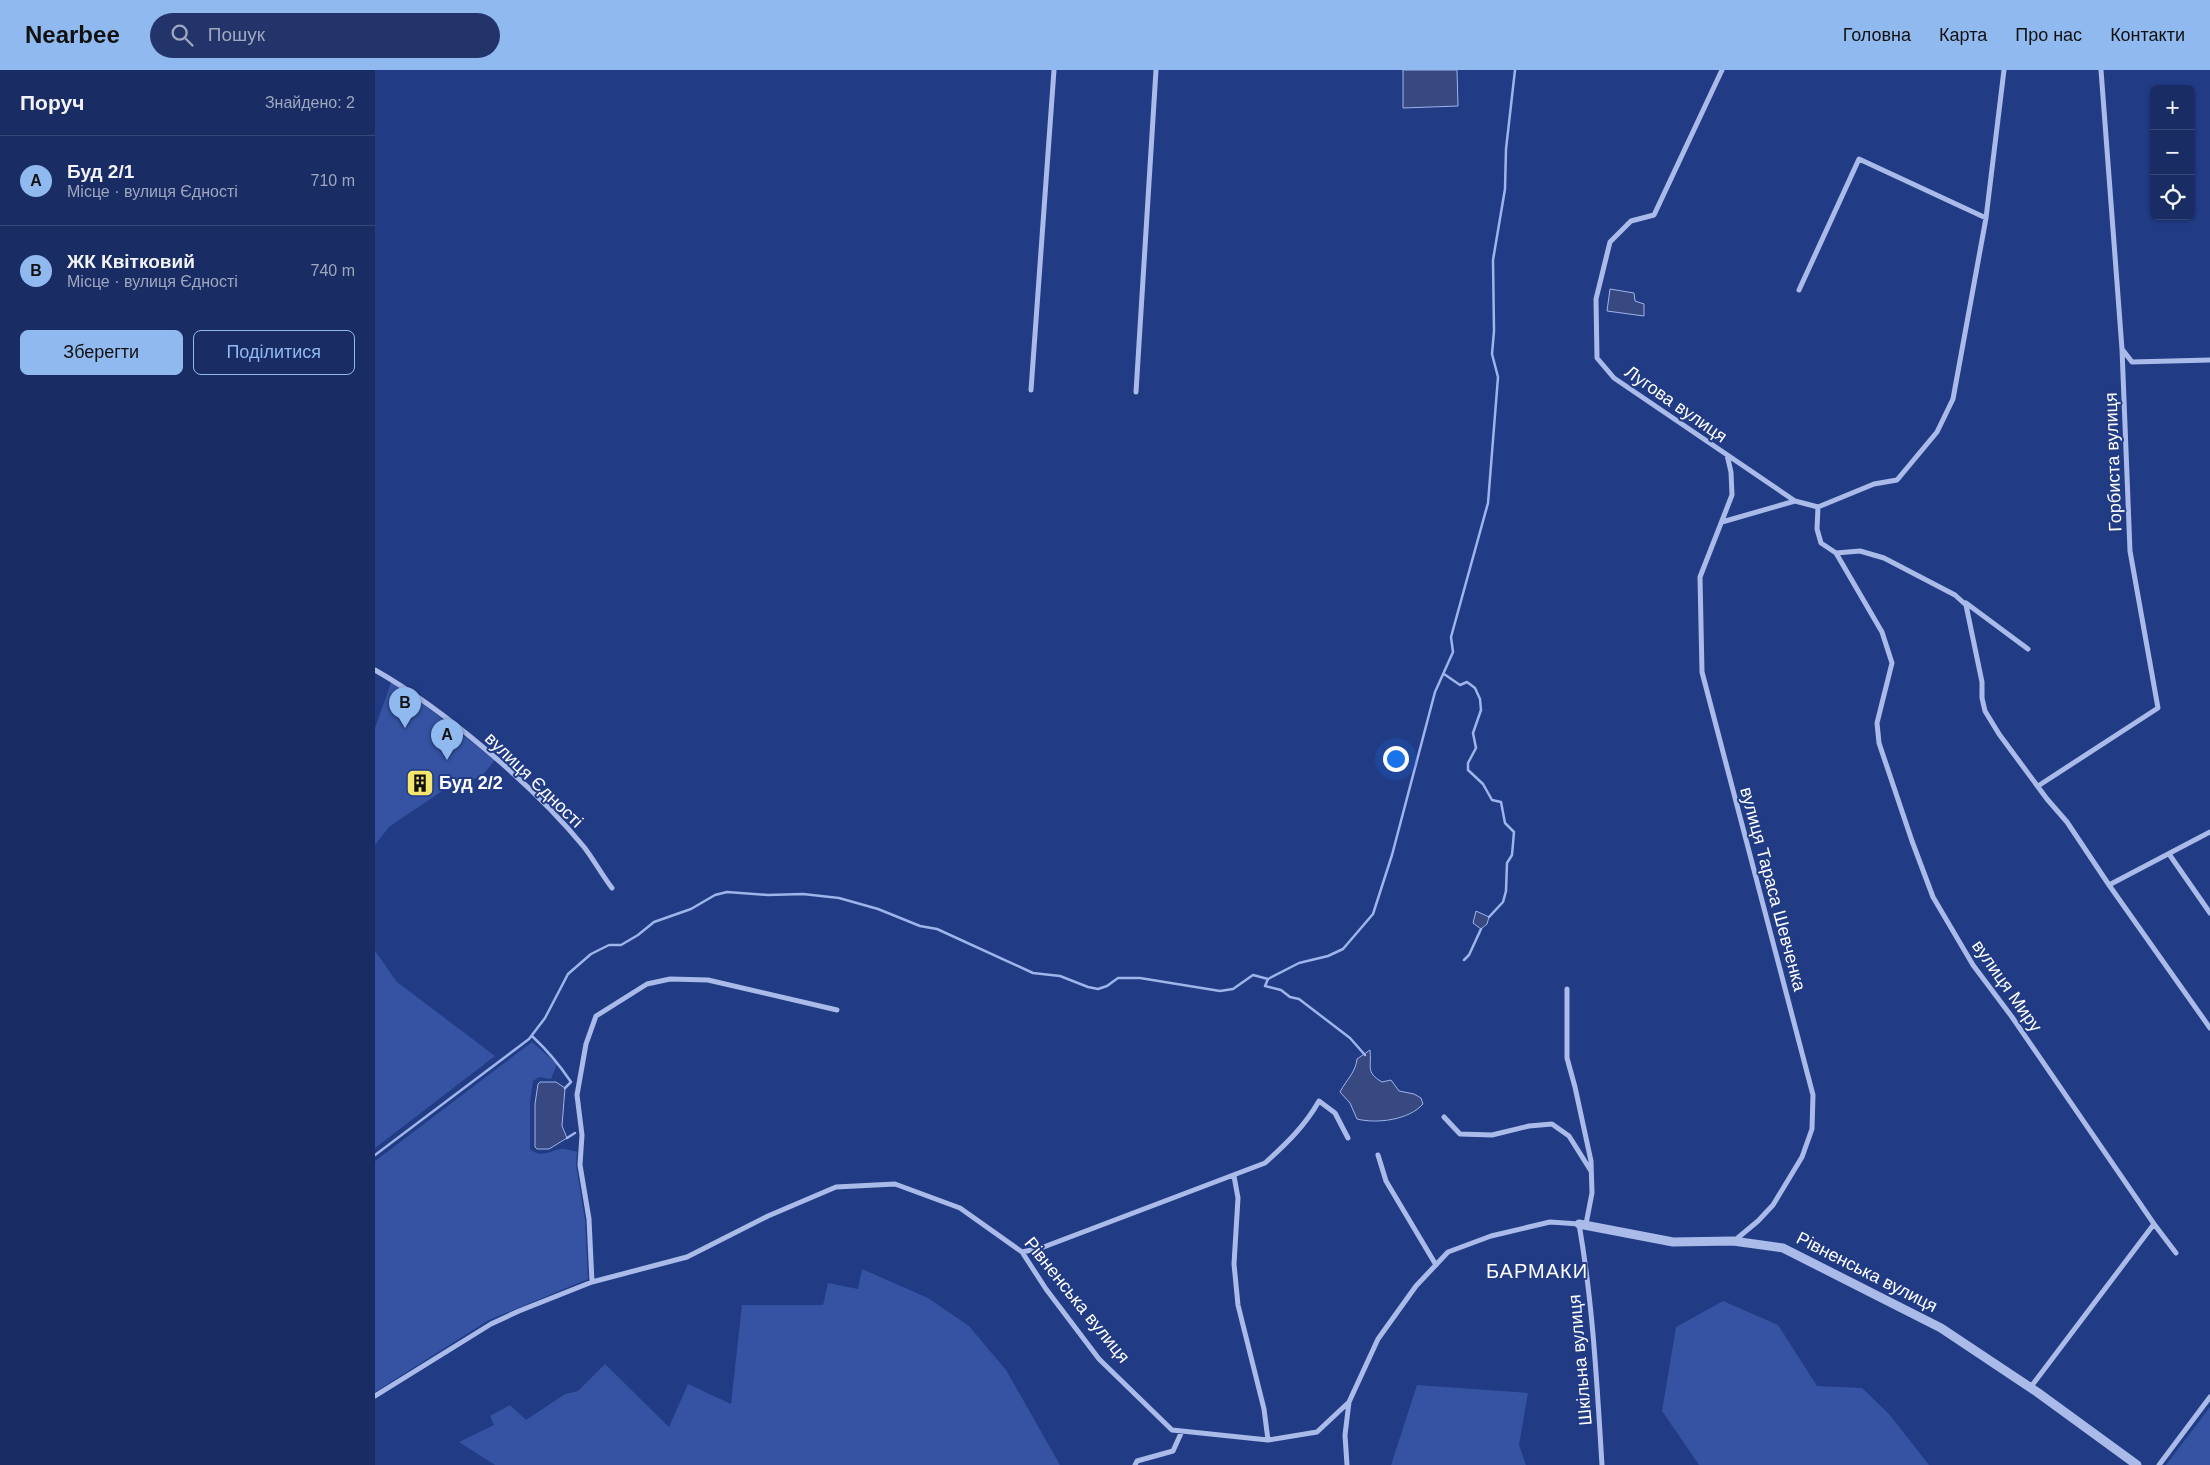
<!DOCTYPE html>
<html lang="uk">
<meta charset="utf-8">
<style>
body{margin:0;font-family:Helvetica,sans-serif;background:#22346a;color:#f1f3f6}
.controls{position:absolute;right:15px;top:15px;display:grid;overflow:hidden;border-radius:8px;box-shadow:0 1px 4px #0004}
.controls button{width:45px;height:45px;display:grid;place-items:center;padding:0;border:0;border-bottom:1px solid #374878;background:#192c64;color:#f1f3f6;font:25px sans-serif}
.you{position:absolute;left:1020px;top:688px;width:18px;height:18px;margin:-12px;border:4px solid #fff;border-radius:50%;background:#1a73e8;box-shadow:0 0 0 8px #1a73e833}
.badge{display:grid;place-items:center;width:32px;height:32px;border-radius:50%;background:#90b9f0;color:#111;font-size:16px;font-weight:700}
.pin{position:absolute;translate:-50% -41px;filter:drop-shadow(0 1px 2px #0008)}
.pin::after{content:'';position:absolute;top:26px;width:18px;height:15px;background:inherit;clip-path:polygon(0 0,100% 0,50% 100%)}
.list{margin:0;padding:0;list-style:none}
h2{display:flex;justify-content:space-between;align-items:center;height:65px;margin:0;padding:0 20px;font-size:21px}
h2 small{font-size:16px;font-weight:400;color:#9fa7bf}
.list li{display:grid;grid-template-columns:32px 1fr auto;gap:15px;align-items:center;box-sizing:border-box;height:90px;padding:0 20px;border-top:1px solid #374878}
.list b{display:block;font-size:19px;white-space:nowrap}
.list p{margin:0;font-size:16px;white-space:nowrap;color:#9fa7bf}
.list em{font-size:16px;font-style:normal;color:#9fa7bf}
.actions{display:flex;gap:10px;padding:15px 20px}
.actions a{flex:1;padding:11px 0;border:1px solid #90b9f0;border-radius:8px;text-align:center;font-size:18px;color:#90b9f0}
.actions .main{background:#90b9f0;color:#111}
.icon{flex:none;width:28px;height:28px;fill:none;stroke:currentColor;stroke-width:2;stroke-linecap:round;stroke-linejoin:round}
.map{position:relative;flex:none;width:1835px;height:1395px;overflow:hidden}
header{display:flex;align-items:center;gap:30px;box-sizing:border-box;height:70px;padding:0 25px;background:#90b9f0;color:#111}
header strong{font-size:24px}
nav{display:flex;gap:28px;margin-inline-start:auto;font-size:18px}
.search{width:350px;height:45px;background:#22346a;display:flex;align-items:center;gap:12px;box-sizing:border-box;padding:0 18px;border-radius:28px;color:#9fa7bf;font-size:19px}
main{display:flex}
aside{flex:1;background:#192c64}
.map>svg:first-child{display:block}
.green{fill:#3553a2}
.water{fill:#374980;stroke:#9eb4ea}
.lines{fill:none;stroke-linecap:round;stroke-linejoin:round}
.stream{stroke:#9eb4ea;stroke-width:2.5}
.minor{stroke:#aabbe9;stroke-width:5}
.tertiary{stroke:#aabbe9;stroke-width:9}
.labels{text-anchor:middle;stroke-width:4;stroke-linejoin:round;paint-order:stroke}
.street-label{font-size:18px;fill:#fff;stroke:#213b85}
.poi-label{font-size:18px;font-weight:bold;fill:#fff;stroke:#213b85;text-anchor:start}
.quarter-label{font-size:20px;letter-spacing:1px;fill:#fff;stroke:#213b85}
</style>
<header>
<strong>Nearbee</strong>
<div class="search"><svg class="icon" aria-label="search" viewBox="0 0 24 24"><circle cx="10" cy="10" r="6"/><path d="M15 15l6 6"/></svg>Пошук</div>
<nav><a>Головна</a><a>Карта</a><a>Про нас</a><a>Контакти</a></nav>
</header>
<main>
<aside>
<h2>Поруч<small>Знайдено: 2</small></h2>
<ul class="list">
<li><span class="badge">A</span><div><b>Буд 2/1</b><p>Місце · вулиця Єдності</p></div><em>710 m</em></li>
<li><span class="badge">B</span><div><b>ЖК Квітковий</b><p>Місце · вулиця Єдності</p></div><em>740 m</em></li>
</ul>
<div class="actions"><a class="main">Зберегти</a><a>Поділитися</a></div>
</aside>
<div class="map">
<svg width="1835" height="1395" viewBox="0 0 1835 1395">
<rect width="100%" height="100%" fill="#213b85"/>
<path class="green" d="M17,610L120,690L106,707L76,715L14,757L0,775V658Z
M0,881L22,912L120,986L0,1078Z
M157,972L182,994L176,1009L164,1007L158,1011L155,1033V1079C166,1089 174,1081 186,1079C190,1078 197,1081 202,1082L201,1095L210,1150L213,1209L114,1250L0,1322V1091Z
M487,1199L553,1228L594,1256L631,1300L685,1395H120L84,1372L119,1355L115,1346L135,1335L151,1350L190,1324L203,1321L230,1294L294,1357L313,1314L356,1334L367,1235H448L453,1213L483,1219Z
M1348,1231L1403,1255L1442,1316L1487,1318L1514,1344L1554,1395H1324L1287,1341L1301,1257Z
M1042,1315L1153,1323L1144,1375L1151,1395H1016Z
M1835,1337V1395H1791Z"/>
<path class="water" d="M1028,0H1082L1083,36L1028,38Z
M1235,219L1259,223L1260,231L1269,234V246L1232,241Z
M1101,841L1114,847L1112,854L1106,859L1098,853Z
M995,980C997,997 990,1002 1007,1012L1016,1010L1024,1021L1039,1024L1046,1028L1048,1034C1034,1050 1002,1054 982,1049L975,1033L965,1022C971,1010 981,1002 982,989Z
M165,1012H181L190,1018L187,1056L192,1068L174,1079H162L160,1077V1034L163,1014Z"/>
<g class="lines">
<path class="stream" d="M1069,604L1085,615L1092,612L1100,618L1105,629L1106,640L1098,663L1101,678L1093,693V700L1108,714L1117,730L1126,732L1130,753L1139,762L1137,785L1132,793L1131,821L1128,832L1114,847
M1089,890L1094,885L1106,859
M893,909L890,916L906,920L915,927L924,929L975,968L990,985
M157,966C172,980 184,994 196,1012L190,1018
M192,1068L200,1063
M0,1085L154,969L170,948L193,904L216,884L234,875H246L263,865L279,852L316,839L340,825L352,822L393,825L428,824L464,828L503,839L545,856L562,859L658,903L685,906L713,917L723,919L732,916L743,908H765L845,921L858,919L878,905L893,909L924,893L953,886L968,879L998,844L1017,785L1060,622L1078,582L1076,567L1113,433L1123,307L1117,284L1119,261L1118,190L1130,119L1131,79L1140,0"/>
<path class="minor" d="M1347,0L1279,145L1256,151L1235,172L1221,229L1222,288L1239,308L1420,431
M1424,220L1484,89L1611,148
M1747,279L1757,292L1835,290
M656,320L679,0
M761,322L781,0
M1352,385L1356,402L1357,425L1325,507L1327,602L1438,1025L1437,1059L1427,1087L1398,1135L1383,1151L1359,1171
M1443,437L1442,459L1446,473L1461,483L1485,481L1509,488L1580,525L1591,535L1607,612V628L1610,641L1624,664L1672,729L1692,752L1734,815L1835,958
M1347,452L1420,431L1443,437L1499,414L1522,410L1562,362L1578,329L1611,148L1629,0
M1461,483L1507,562L1517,593L1502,653L1504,673L1537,771L1558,827L1598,895L1637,947L1779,1154L1655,1318
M1591,533L1653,579
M0,600C70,640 158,715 209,777C219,790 227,805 237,818
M1663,716L1783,638L1755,481L1747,279L1726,0
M1794,784L1835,843
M1734,815L1835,762
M1192,919V988L1200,1017L1216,1091L1217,1123L1211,1154
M1069,1047L1085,1064L1117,1065L1154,1056L1177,1054L1194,1066L1216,1101
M1003,1085L1011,1111L1061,1195
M859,1106L863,1128L859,1194L863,1235L889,1339L893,1370
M1779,1154L1801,1183
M647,1182L666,1178L890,1093C911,1074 930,1056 944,1031L960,1043L973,1068
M217,1212L214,1149L205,1095L207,1065L202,1025L211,974L221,946L272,914L295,909L333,910L462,940
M0,1326L116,1254L144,1241L217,1212L312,1187L393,1146L461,1117L520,1114L585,1138L647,1182L671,1219L724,1289L797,1360L893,1370L942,1362L974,1332L1003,1269L1041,1216L1073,1182L1116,1166L1175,1152L1204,1154C1218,1234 1222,1315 1227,1395
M760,1395L762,1391L798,1381L807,1361
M972,1395L970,1365L974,1332
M1784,1395L1835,1327"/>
<path class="tertiary" d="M1204,1154L1298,1172L1358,1171L1408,1178L1566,1258L1662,1322L1762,1395"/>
</g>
<defs>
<g id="building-square" transform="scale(1.4375)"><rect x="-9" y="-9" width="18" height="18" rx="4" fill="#f5e66c" stroke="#213b85"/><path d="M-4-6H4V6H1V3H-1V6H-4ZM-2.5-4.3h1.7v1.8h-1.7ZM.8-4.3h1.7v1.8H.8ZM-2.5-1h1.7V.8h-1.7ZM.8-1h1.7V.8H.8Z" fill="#111"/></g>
</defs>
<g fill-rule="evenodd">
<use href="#building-square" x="45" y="713"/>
</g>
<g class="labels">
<g class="street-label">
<text transform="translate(1301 334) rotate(35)" y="6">Лугова вулиця</text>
<text transform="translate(1738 392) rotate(-92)" y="6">Горбиста вулиця</text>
<text transform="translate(159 710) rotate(44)" y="6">вулиця Єдності</text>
<text transform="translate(1398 819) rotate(75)" y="6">вулиця Тараса Шевченка</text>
<text transform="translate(1632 916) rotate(55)" y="6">вулиця Миру</text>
<text transform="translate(1492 1202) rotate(27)" y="6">Рівненська вулиця</text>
<text transform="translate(702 1230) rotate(51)" y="6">Рівненська вулиця</text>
<text transform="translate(1205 1290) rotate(-95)" y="6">Шкільна вулиця</text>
</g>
<g class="poi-label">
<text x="64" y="719">Буд 2/2</text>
</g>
<g class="quarter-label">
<text x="1162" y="1208">БАРМАКИ</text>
</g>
</g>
</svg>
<div class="controls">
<button>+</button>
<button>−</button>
<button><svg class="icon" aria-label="locate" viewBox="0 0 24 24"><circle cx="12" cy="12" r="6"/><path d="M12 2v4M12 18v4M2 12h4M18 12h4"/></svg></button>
</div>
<div class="you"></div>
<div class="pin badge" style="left:72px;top:690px">A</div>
<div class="pin badge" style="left:30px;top:658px">B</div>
</div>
</main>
